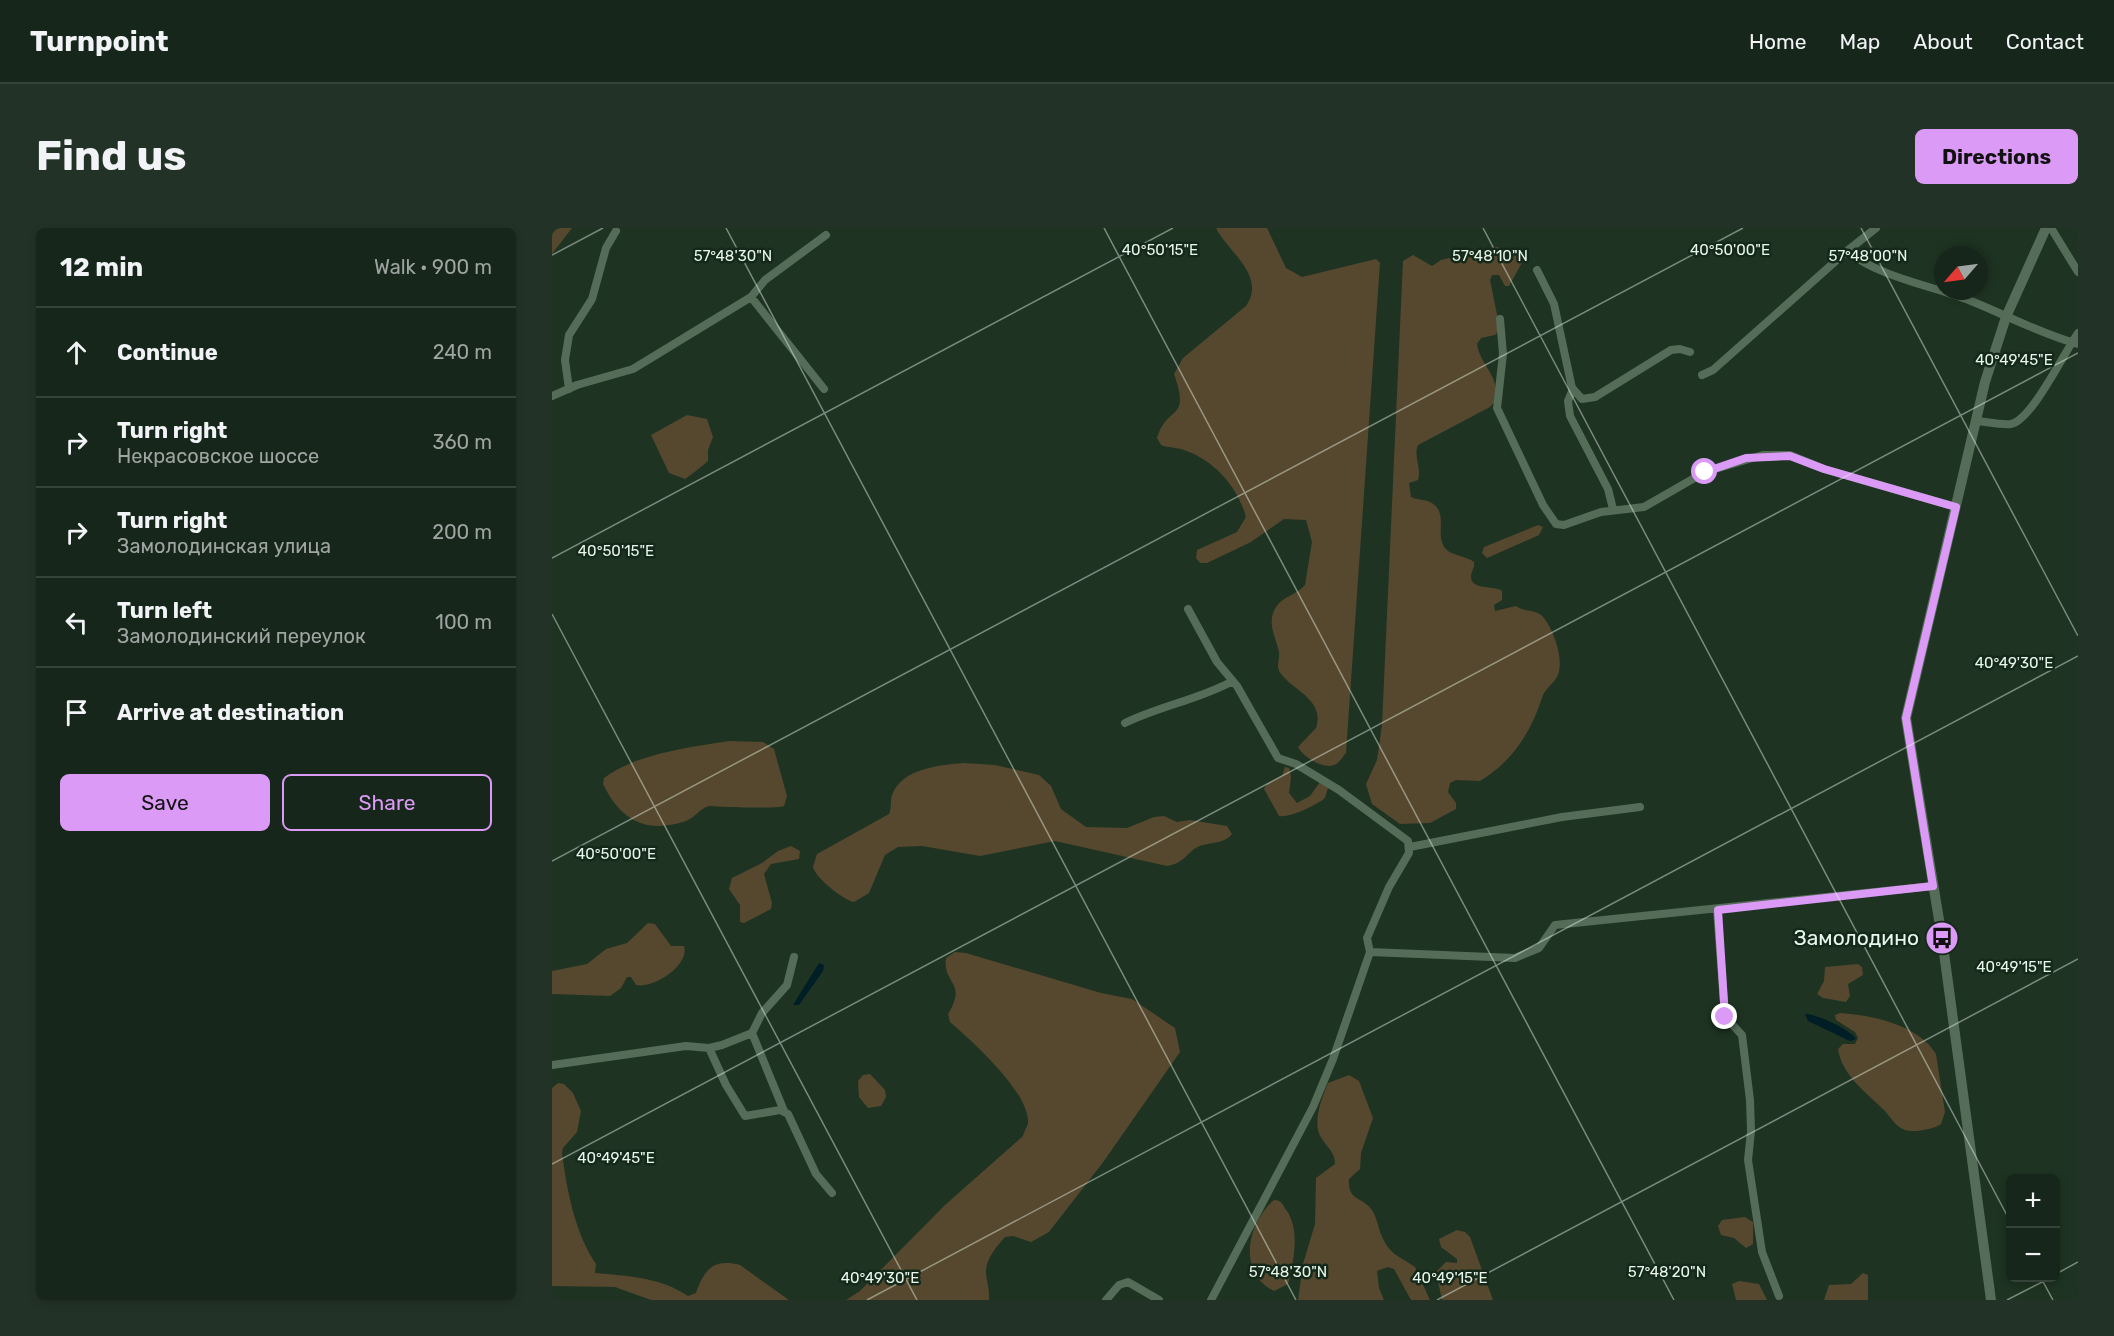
<!DOCTYPE html>
<meta charset="utf-8">
<style>
body{margin:0;font-family:Rubik,sans-serif;background:#233227;color:#f1f3f6}
.controls{position:absolute;right:18px;bottom:18px;display:grid;overflow:hidden;border-radius:9px;box-shadow:0 3px 9px #0003}
.controls button{width:54px;height:54px;display:grid;place-items:center;padding:0;border:0;border-bottom:2px solid #354339;background:#16261a;color:#f1f3f6;font:30px sans-serif}
.compass{position:absolute;left:1382px;top:18px;width:54px;height:54px;border-radius:50%;background:#16261a;box-shadow:0 3px 9px #0003;rotate:242deg}
.stop{position:absolute;width:18px;height:18px;margin:-14px;border:4px solid #da9af6;border-radius:50%;background:#fff}
.stop.end{background:#da9af6;border-color:#fff;box-shadow:0 2px 6px #0008}
.list{margin:0;padding:0;list-style:none}
h2{display:flex;justify-content:space-between;align-items:center;height:78px;margin:0;padding:0 24px;font-size:26px}
h2 small{font-size:20px;font-weight:400;color:#9ea5a2}
.list li{display:grid;grid-template-columns:39px 1fr auto;gap:18px;align-items:center;box-sizing:border-box;height:90px;padding:0 24px;border-top:2px solid #354339}
.list b{display:block;font-size:22px;white-space:nowrap}
.list p{margin:0;font-size:20px;white-space:nowrap;color:#9ea5a2}
.list em{font-size:20px;font-style:normal;color:#9ea5a2}
.actions{display:flex;gap:12px;padding:18px 24px}
.actions a{flex:1;padding:14px 0;border:2px solid #da9af6;border-radius:9px;text-align:center;font-size:21px;color:#da9af6}
.actions .main{background:#da9af6;color:#111}
.icon{flex:none;width:33px;height:33px;fill:none;stroke:currentColor;stroke-width:2;stroke-linecap:round;stroke-linejoin:round}
.map{position:relative;flex:none;width:1526px;height:1072px;overflow:hidden;border-radius:9px}
header{display:flex;align-items:center;gap:36px;box-sizing:border-box;height:84px;padding:0 30px;background:#16261a;border-bottom:2px solid #354339}
header strong{font-size:28px}
nav{display:flex;gap:33px;margin-inline-start:auto;font-size:21px}
.intro{display:flex;align-items:center;justify-content:space-between;box-sizing:border-box;height:144px;padding:0 36px}
h1{margin:0;font-size:42px}
.button{padding:15px 27px;border-radius:9px;background:#da9af6;color:#111;font-size:21px;font-weight:700}
main{display:flex;gap:36px;padding:0 36px}
aside{flex:1;background:#16261a;border-radius:9px;box-shadow:0 3px 9px #0003}
.map>svg:first-child{display:block}
.green{fill:#56482e}
.water{fill:#001e25}
.lines{fill:none;stroke-linecap:round;stroke-linejoin:round}
.street{stroke:#546c58;stroke-width:8}
.secondary{stroke:#546c58;stroke-width:10}
.route{stroke:#da9af6;stroke-width:8}
.ticks{fill:none;stroke:#e9f6eb;stroke-width:1.5;stroke-opacity:0.45}
.labels{text-anchor:middle;stroke-width:5;stroke-linejoin:round;paint-order:stroke}
.poi-label{font-size:21px;fill:#e9f6eb;stroke:#142919;text-anchor:end}
.ticks-label{font-size:15px;text-anchor:middle;fill:#e9f6eb;stroke:#142919;stroke-width:5;stroke-linejoin:round;paint-order:stroke}
</style>
<header>
<strong>Turnpoint</strong>
<nav><a>Home</a><a>Map</a><a>About</a><a>Contact</a></nav>
</header>
<div class="intro"><h1>Find us</h1><a class="button">Directions</a></div>
<main>
<aside>
<h2>12 min<small>Walk · 900 m</small></h2>
<ul class="list">
<li><svg class="icon" aria-label="ahead" viewBox="0 0 24 24"><path d="M12 20V5M6 11l6-6 6 6"/></svg><div><b>Continue</b></div><em>240 m</em></li>
<li><svg class="icon" aria-label="right" viewBox="0 0 24 24"><path d="M7 20v-9h11M14 6l5 5-5 5"/></svg><div><b>Turn right</b><p>Некрасовское шоссе</p></div><em>360 m</em></li>
<li><svg class="icon" aria-label="right" viewBox="0 0 24 24"><path d="M7 20v-9h11M14 6l5 5-5 5"/></svg><div><b>Turn right</b><p>Замолодинская улица</p></div><em>200 m</em></li>
<li><svg class="icon" aria-label="left" viewBox="0 0 24 24"><path d="M17 20v-9H6M10 6l-5 5 5 5"/></svg><div><b>Turn left</b><p>Замолодинский переулок</p></div><em>100 m</em></li>
<li><svg class="icon" aria-label="arrive" viewBox="0 0 24 24"><path d="M6 21V4h12l-3 4 3 4H6"/></svg><div><b>Arrive at destination</b></div></li>
</ul>
<div class="actions"><a class="main">Save</a><a>Share</a></div>
</aside>
<div class="map">
<svg width="1526" height="1072" viewBox="0 0 1526 1072">
<rect width="100%" height="100%" fill="#1e3322"/>
<path class="green" d="M0,0H20L0,26Z
M664,0H715L734,40L750,49L824,31L828,35L794,525C791,528 788,534 784,536C773,543 751,529 746,519L764,500C773,472 743,464 729,446C723,438 728,433 727,424C724,409 714,395 724,379C731,368 745,367 753,357L760,314L754,292L732,291L699,314L655,335H648L644,330L645,322L685,304L694,289C686,259 662,232 632,222C624,219 616,220 609,217L605,210C615,176 639,194 622,146L631,130L694,78C715,48 676,24 664,0Z
M945,19L969,26L972,31L957,58H953L947,47H940L938,52L948,101L943,107L929,110L925,116C928,137 947,146 944,172L938,179L866,217C861,229 870,240 866,252L857,255L859,269C865,272 872,271 878,274C898,284 882,306 893,320C899,328 915,328 922,334C923,340 919,343 919,349C920,363 943,357 950,363V372L942,377L943,383L964,378C973,385 985,380 992,390C1002,403 1012,431 1006,447C1002,456 992,461 990,470C979,504 960,534 928,553L904,552L898,555L896,564L904,575V581L878,595L848,596L820,576L814,556L825,532L830,497L851,33L861,27L880,38L889,32Z
M135,187L155,191L161,209L156,222V233C153,236 135,250 133,251L117,245L99,207Z
M986,297L991,299L987,307L935,330L930,325L932,319Z
M177,513L211,514L222,521L235,568L232,578C226,581 167,579 157,578C147,581 144,589 134,593C94,606 69,593 51,556L52,550C83,526 139,519 177,513Z
M412,535L443,537L487,547L499,558L509,581L534,599L575,600L602,589L612,588L625,594L638,592L675,598L680,606C672,616 659,614 648,618C636,622 634,635 615,638L503,613L428,628L370,618L346,619L333,627L317,665L302,674C291,672 263,649 261,639L265,626L337,586C340,579 338,573 340,567C350,540 388,537 412,535Z
M733,539L737,540L739,549L737,565L745,575L758,568L768,554L776,560L773,570C765,577 738,590 727,588L712,561L715,556L730,548Z
M239,618L248,623L247,631L219,636L212,646L220,675L219,681L192,695L188,694V677L177,661L180,650L210,635L226,623Z
M96,695L103,696L119,718H132C138,737 102,761 84,757L79,749H75L69,760L58,768L0,766V743L35,736L54,721L75,715Z
M403,724L414,725L549,765L580,771L623,800L628,824L552,933L497,1004L479,1014L461,1008L453,1009C445,1018 434,1031 434,1043C434,1052 438,1061 437,1072H294L308,1063L393,977L471,908C472,904 475,899 476,895C478,865 419,812 398,794L396,786C416,754 390,756 394,730Z
M1306,736L1310,739L1311,747L1296,756L1298,768L1294,774L1271,770L1265,766L1272,753L1273,739Z
M1288,785C1318,787 1366,796 1384,826L1393,884L1389,896C1382,901 1362,905 1353,902C1344,899 1339,890 1333,883C1315,865 1290,848 1286,821L1291,816H1303L1306,810L1303,804L1284,792L1283,787Z
M318,846L333,862L334,869L329,878L316,880L307,869L306,853L311,847Z
M797,847L807,853L821,890L809,925L808,941L797,951C795,973 811,969 820,982C824,988 826,997 828,1004C837,1027 846,1027 863,1039L878,1072H859L842,1041L836,1039L825,1043L827,1060L832,1072H746L751,1036L763,996L764,950L783,936C783,925 776,920 770,911C759,896 770,870 776,855Z
M6,855L12,856L21,865L29,883L25,904L11,920L10,925C15,963 23,1005 44,1036L43,1045C75,1048 108,1049 136,1068L144,1065C152,1042 161,1030 188,1037L237,1072H99L63,1059L0,1058V860Z
M722,972C731,972 730,977 735,983C748,1003 742,1033 736,1056L722,1063C685,1045 695,995 722,972Z
M1193,989L1201,994V1016L1194,1020L1182,1010L1169,1007L1166,998L1170,992Z
M905,1002L913,1004L918,1009L941,1072H890L884,1044L894,1034L905,1035V1031L889,1019L887,1011Z
M1311,1045L1316,1047V1072H1272L1277,1057L1299,1056Z
M1187,1053L1207,1056L1215,1072H1184L1180,1056Z"/>
<path class="water" d="M267,735L272,737L271,743L247,777H241Z
M1253,786C1263,785 1299,802 1304,811L1298,813L1256,793Z"/>
<g class="lines">
<path class="street" d="M1324,0L1295,23C1329,50 1379,57 1419,73C1454,87 1489,106 1526,116
M1499,0L1526,44
M985,42L1002,76L1020,160L1030,171L1043,169L1119,122L1128,121L1138,124
M199,69L272,161
M948,91L951,126L945,180L991,277L1004,296L1012,297L1049,284L1092,279L1153,244L1211,227H1238L1272,241L1404,279
M1150,147L1161,142L1295,23
M17,161L13,132L17,107L40,71L54,20L64,3
M1021,161L1016,173L1018,188L1056,261L1061,281
M0,168L25,157L81,141L199,69L213,52L274,7
M1425,193C1435,194 1449,197 1459,196C1480,192 1513,123 1526,105
M636,381L665,434L685,458L726,530L744,536L787,562L856,613L857,625L837,659L815,710L818,724
M573,495C608,478 645,472 679,454
M858,619L1010,589L1088,579
M1165,682L1173,789L1190,807L1198,872L1199,903L1196,932L1210,1024L1227,1068
M200,805L232,883
M157,820L170,817L200,805L210,785L235,757L242,729
M0,837L134,818L157,820L174,857L193,888L228,882L236,886L264,946L280,965
M554,1072L567,1057L576,1054L607,1072
M659,1072L761,879L781,831L818,724L963,730L987,720L1003,697L1381,658"/>
<path class="secondary" d="M1439,1072L1390,710L1354,490L1433,154L1454,89L1494,0"/>
</g>
<g class="lines">
<path class="route" d="M1153,244L1194,230L1238,228L1272,241L1404,279L1354,490L1381,658L1166,682L1173,789"/>
</g>
<path class="ticks" d="M174,0L744,1072M552,0L1122,1072M931,0L1458,993M1309,0L1526,408M0,27L51,0M0,330L621,0M0,386L365,1072M0,633L1191,0M0,936L1526,125M1504,1046L1526,1034M1489,1050L1501,1072M315,1072L1526,428M885,1072L1526,731M1455,1072L1498,1050"/>
<defs>
<g id="bus-disc" transform="scale(1.725)"><circle r="9.5" fill="#da9af6" stroke="#142919"/><path d="M-5-6H5V4H4V6H2V4H-2V6H-4V4H-5ZM-3.5-4V0h7V-4ZM-3.5 1.2v1.5H-2V1.2ZM2 1.2v1.5H3.5V1.2Z" fill="#111"/></g>
</defs>
<g fill-rule="evenodd">
<use href="#bus-disc" x="1390" y="710"/>
</g>
<g class="labels">
<g class="poi-label">
<text x="1367" y="717">Замолодино</text>
</g>
</g>
<g class="ticks-label">
<text x="608" y="27">40°50'15"E</text>
<text x="1178" y="27">40°50'00"E</text>
<text x="181" y="33">57°48'30"N</text>
<text x="938" y="33">57°48'10"N</text>
<text x="1316" y="33">57°48'00"N</text>
<text x="1462" y="137">40°49'45"E</text>
<text x="64" y="328">40°50'15"E</text>
<text x="1462" y="440">40°49'30"E</text>
<text x="64" y="631">40°50'00"E</text>
<text x="1462" y="744">40°49'15"E</text>
<text x="64" y="935">40°49'45"E</text>
<text x="736" y="1049">57°48'30"N</text>
<text x="1115" y="1049">57°48'20"N</text>
<text x="328" y="1055">40°49'30"E</text>
<text x="898" y="1055">40°49'15"E</text>
</g>
</svg>
<div class="controls">
<button>+</button>
<button>−</button>
</div>
<svg class="compass" viewBox="-18 -18 36 36"><path d="M0-13l5 13h-10z" fill="#e53935"/><path d="M0 13l5-13h-10z" fill="#9ea5a2"/></svg>
<div class="stop" style="left:1153px;top:244px"></div>
<div class="stop end" style="left:1173px;top:789px"></div>
</div>
</main>
